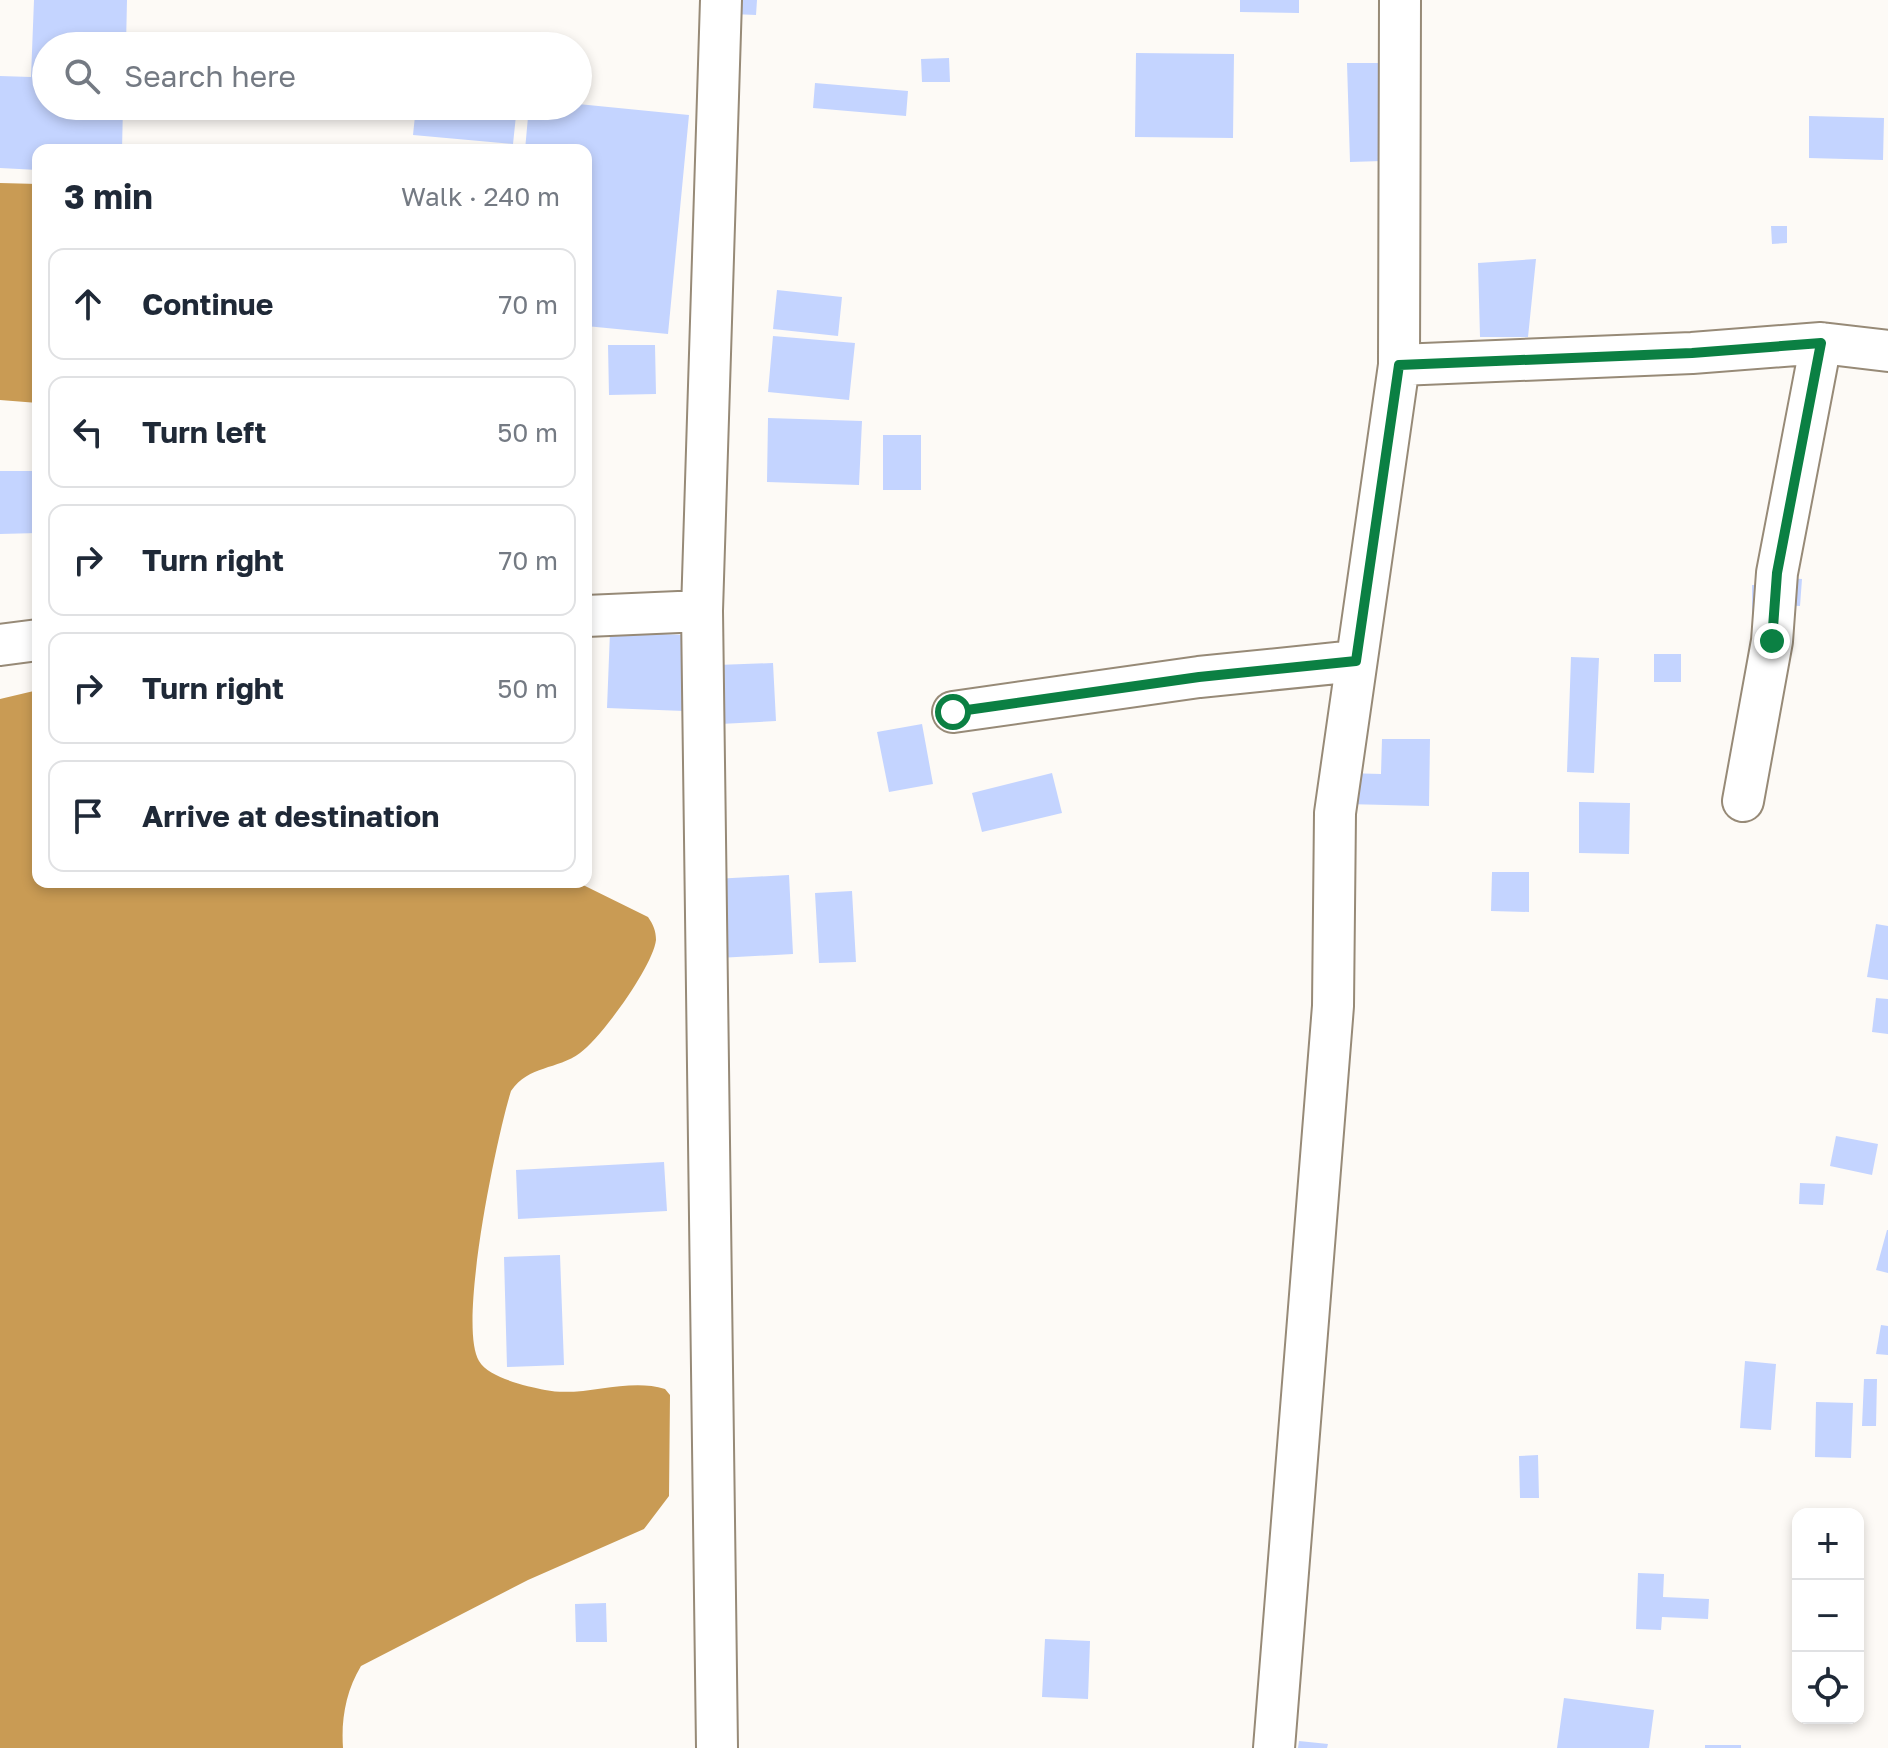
<!DOCTYPE html>
<meta charset="utf-8">
<style>
body{margin:0;font-family:"Golos Text",sans-serif;background:#f2f2f3;color:#1f2937}
.controls{position:absolute;right:24px;bottom:24px;display:grid;overflow:hidden;border-radius:16px;box-shadow:0 4px 12px #0003}
.controls button{width:72px;height:72px;display:grid;place-items:center;padding:0;border:0;border-bottom:2px solid #e0e1e3;background:#fff;color:#1f2937;font:40px sans-serif}
.stop{position:absolute;width:24px;height:24px;margin:-18px;border:6px solid #0b8043;border-radius:50%;background:#fff}
.stop.end{background:#0b8043;border-color:#fff;box-shadow:0 2px 8px #0008}
.list{margin:0;padding:0;list-style:none}
h2{display:flex;justify-content:space-between;align-items:center;height:104px;margin:0;padding:0 32px;font-size:34px}
h2 small{font-size:26px;font-weight:400;color:#747a83}
.list li{display:grid;grid-template-columns:52px 1fr auto;gap:24px;align-items:center;box-sizing:border-box;height:112px;margin:0 16px 16px;padding:0 16px;border:2px solid #e0e1e3;border-radius:16px}
.list b{display:block;font-size:30px;white-space:nowrap}
.list em{font-size:26px;font-style:normal;color:#747a83}
.icon{flex:none;width:44px;height:44px;fill:none;stroke:currentColor;stroke-width:2;stroke-linecap:round;stroke-linejoin:round}
.map{position:relative;flex:none;width:1888px;height:1748px;overflow:hidden}
.search{position:absolute;background:#fff;box-shadow:0 4px 12px #0003;left:32px;top:32px;width:560px;height:88px;display:flex;align-items:center;gap:20px;box-sizing:border-box;padding:0 28px;border-radius:44px;color:#747a83;font-size:30px}
.panel{position:absolute;background:#fff;box-shadow:0 4px 12px #0003;left:32px;top:144px;width:560px;height:744px;border-radius:16px}
.map>svg:first-child{display:block}
.water{fill:#c99b54}
.building{fill:#c4d4ff}
.lines{fill:none;stroke-linecap:round;stroke-linejoin:round}
.minor-casing{stroke:#978a77;stroke-width:44}
.minor{stroke:#fff;stroke-width:40}
.route{stroke:#0b8043;stroke-width:10}
</style>
<div class="map">
<svg width="1888" height="1748" viewBox="0 0 1888 1748">
<rect width="100%" height="100%" fill="#fdfaf6"/>
<path class="water" d="M0,183L38,184V403L0,400Z
M38,690V882H577L648,917C653,924 656,931 656,940C653,966 602,1037 580,1053C557,1070 529,1065 511,1091C497,1136 457,1325 479,1361C489,1378 526,1386 545,1390C584,1398 627,1377 665,1389L670,1395L669,1496L644,1529L528,1580L361,1666C346,1691 341,1719 343,1748H0V699Z"/>
<path class="building" d="M34,0H127L126,46H46V106H123L122,150H38V170L0,168V76L31,77Z
M709,0H757L756,15L708,13Z
M1240,0H1299V13L1240,12Z
M1136,53L1234,54L1233,138L1135,137Z
M949,58L950,82H922L921,59Z
M1347,63H1380L1382,161L1350,162Z
M815,83L908,91L906,116L813,108Z
M578,104L689,115L668,334L586,326V150H525L529,106Z
M416,106H517L513,144L413,135Z
M1809,116L1884,118L1883,160L1809,158Z
M1771,226H1787V243L1772,244Z
M1536,259L1528,337H1480L1478,263Z
M777,290L842,297L838,336L773,329Z
M773,336L855,343L849,400L768,392Z
M608,345H655L656,394L609,395Z
M768,418L862,421L859,485L767,482Z
M883,435H921V490H883Z
M0,471H38V533L0,534Z
M1786,578L1802,579L1800,606L1783,605Z
M1752,585H1772V620H1752Z
M610,632L687,635L684,711L607,708Z
M1654,654H1681V682H1654Z
M1571,657L1599,658L1594,773L1567,772Z
M773,663L776,721L720,724L717,665Z
M922,724L933,784L889,792L877,732Z
M1382,739H1430L1429,806L1345,804V773L1381,774Z
M1052,773L1062,813L982,832L972,793Z
M1579,802L1630,803L1629,854L1579,853Z
M1492,872H1529V912L1491,911Z
M789,875L793,954L718,958L714,879Z
M852,891L856,962L819,963L815,893Z
M1876,924L1888,926V980L1867,977Z
M1876,998L1888,999V1034L1872,1032Z
M1836,1136L1878,1144L1872,1175L1830,1166Z
M664,1162L667,1211L518,1219L516,1170Z
M1800,1183L1825,1184L1823,1205L1799,1204Z
M1887,1230H1888V1273L1876,1270Z
M560,1255L564,1365L507,1367L504,1257Z
M1881,1325L1888,1326V1355L1876,1354Z
M1745,1361L1776,1364L1771,1430L1740,1428Z
M1864,1379H1877L1876,1426H1862Z
M1816,1402L1853,1403L1851,1458L1815,1457Z
M1538,1455L1539,1498H1520L1519,1456Z
M1638,1573L1664,1574L1663,1597L1709,1599L1708,1619L1662,1617L1661,1630L1636,1629Z
M606,1603L607,1642H576L575,1604Z
M1045,1639L1090,1641L1088,1699L1042,1697Z
M1564,1698L1654,1710L1649,1748H1557Z
M1299,1741L1328,1744L1327,1748H1298Z
M1705,1745H1741V1748H1705Z"/>
<g class="lines">
<g class="minor-casing">
<path id="minor" d="M1400,0L1399,365L1692,353L1821,343L1888,351
M586,616L702,611
M0,645L38,640
M953,712L1199,677L1356,661
M1743,801L1772,641L1777,573L1821,343
M717,1748L702,611L721,0
M1274,1748L1333,1006L1335,813L1399,365"/>
</g>
<use href="#minor" class="minor"/>
</g>
<g class="lines">
<path class="route" d="M953,712L1199,677L1356,661L1399,365L1692,353L1821,343L1777,573L1772,641"/>
</g>
</svg>
<div class="controls">
<button>+</button>
<button>−</button>
<button><svg class="icon" aria-label="locate" viewBox="0 0 24 24"><circle cx="12" cy="12" r="6"/><path d="M12 2v4M12 18v4M2 12h4M18 12h4"/></svg></button>
</div>
<div class="stop" style="left:953px;top:712px"></div>
<div class="stop end" style="left:1772px;top:641px"></div>
<div class="search"><svg class="icon" aria-label="search" viewBox="0 0 24 24"><circle cx="10" cy="10" r="6"/><path d="M15 15l6 6"/></svg>Search here</div>
<section class="panel">
<h2>3 min<small>Walk · 240 m</small></h2>
<ul class="list">
<li><svg class="icon" aria-label="ahead" viewBox="0 0 24 24"><path d="M12 20V5M6 11l6-6 6 6"/></svg><div><b>Continue</b></div><em>70 m</em></li>
<li><svg class="icon" aria-label="left" viewBox="0 0 24 24"><path d="M17 20v-9H6M10 6l-5 5 5 5"/></svg><div><b>Turn left</b></div><em>50 m</em></li>
<li><svg class="icon" aria-label="right" viewBox="0 0 24 24"><path d="M7 20v-9h11M14 6l5 5-5 5"/></svg><div><b>Turn right</b></div><em>70 m</em></li>
<li><svg class="icon" aria-label="right" viewBox="0 0 24 24"><path d="M7 20v-9h11M14 6l5 5-5 5"/></svg><div><b>Turn right</b></div><em>50 m</em></li>
<li><svg class="icon" aria-label="arrive" viewBox="0 0 24 24"><path d="M6 21V4h12l-3 4 3 4H6"/></svg><div><b>Arrive at destination</b></div></li>
</ul>
</section>
</div>
